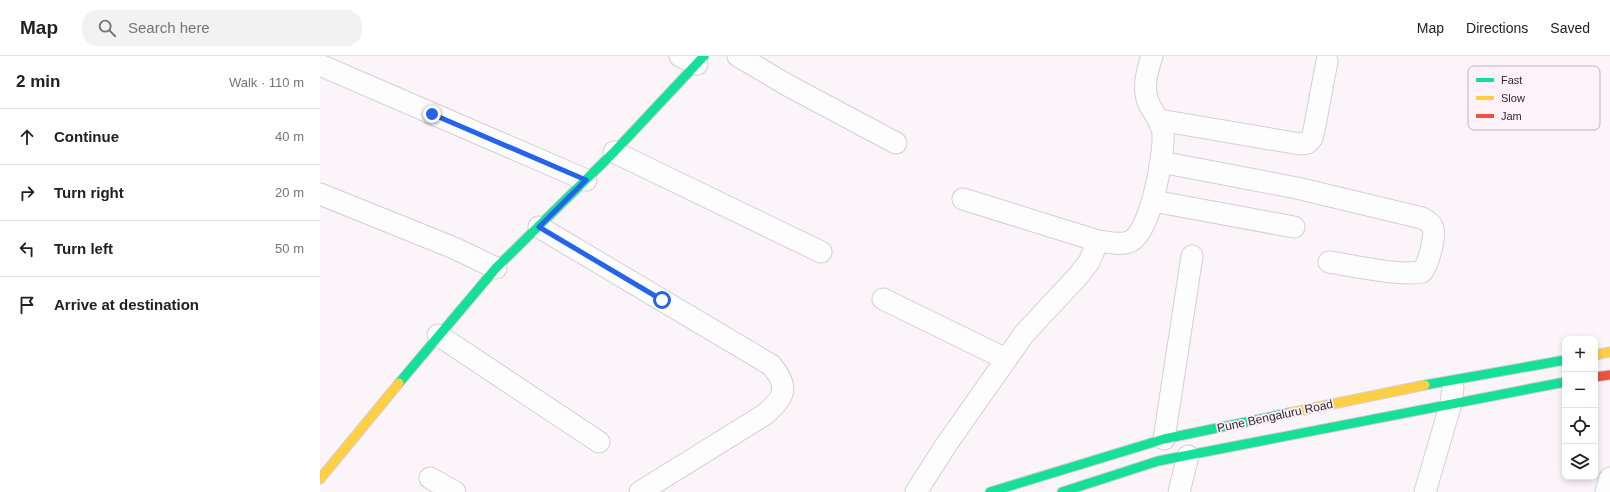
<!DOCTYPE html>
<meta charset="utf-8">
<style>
body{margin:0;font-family:Arial,sans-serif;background:#f2f2f2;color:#202124}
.controls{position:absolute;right:12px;bottom:12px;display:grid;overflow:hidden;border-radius:8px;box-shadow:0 2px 6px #0003}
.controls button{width:36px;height:36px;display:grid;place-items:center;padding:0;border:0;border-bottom:1px solid #e0e0e0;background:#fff;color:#202124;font:20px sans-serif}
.stop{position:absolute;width:12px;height:12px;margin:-9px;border:3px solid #2563eb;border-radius:50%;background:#fff}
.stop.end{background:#2563eb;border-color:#fff;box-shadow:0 1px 4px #0008}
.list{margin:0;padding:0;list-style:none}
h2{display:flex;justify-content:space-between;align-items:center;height:52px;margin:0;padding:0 16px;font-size:17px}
h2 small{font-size:13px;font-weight:400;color:#757577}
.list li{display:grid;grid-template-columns:26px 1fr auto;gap:12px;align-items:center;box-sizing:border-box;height:56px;padding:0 16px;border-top:1px solid #e0e0e0}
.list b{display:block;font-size:15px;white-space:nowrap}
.list em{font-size:13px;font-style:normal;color:#757577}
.icon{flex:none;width:22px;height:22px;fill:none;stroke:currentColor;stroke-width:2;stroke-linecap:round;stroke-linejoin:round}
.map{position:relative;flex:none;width:1290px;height:436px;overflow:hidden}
header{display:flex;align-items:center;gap:24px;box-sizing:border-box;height:56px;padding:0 20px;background:#fff;border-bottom:1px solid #e0e0e0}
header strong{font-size:19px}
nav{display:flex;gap:22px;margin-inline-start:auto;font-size:14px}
.search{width:280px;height:36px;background:#f2f2f2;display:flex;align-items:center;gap:10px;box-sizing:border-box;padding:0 14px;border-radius:16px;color:#757577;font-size:15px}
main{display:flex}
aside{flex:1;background:#fff}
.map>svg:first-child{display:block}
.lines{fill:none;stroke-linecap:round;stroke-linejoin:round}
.street-casing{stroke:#d5ced3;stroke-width:23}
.fast-casing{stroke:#d5ced3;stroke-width:11}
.slow-casing{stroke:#d5ced3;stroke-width:11}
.jam-casing{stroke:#d5ced3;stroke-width:11}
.street{stroke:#fefdfe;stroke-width:21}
.fast{stroke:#16e098;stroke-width:9}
.slow{stroke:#ffcf43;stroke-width:9}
.jam{stroke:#f24e42;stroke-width:9}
.route{stroke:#2563eb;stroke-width:5}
.labels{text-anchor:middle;stroke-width:3.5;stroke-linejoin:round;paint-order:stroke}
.street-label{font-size:12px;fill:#2e292d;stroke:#fef1fa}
.key{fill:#fef1fa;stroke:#c0b5bc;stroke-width:1}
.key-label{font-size:11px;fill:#2e292d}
</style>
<header>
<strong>Map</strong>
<div class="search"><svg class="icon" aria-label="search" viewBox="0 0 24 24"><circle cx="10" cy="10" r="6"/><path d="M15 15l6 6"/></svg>Search here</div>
<nav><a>Map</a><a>Directions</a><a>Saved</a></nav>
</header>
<main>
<aside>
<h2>2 min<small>Walk · 110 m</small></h2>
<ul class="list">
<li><svg class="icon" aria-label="ahead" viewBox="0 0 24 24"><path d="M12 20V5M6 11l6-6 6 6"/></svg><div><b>Continue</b></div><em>40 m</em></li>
<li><svg class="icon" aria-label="right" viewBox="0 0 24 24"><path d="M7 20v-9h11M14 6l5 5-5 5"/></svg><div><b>Turn right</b></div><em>20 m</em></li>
<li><svg class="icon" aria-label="left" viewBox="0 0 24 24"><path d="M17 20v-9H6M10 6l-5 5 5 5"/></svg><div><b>Turn left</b></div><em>50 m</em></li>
<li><svg class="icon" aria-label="arrive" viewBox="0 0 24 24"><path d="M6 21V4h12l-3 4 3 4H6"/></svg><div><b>Arrive at destination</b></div></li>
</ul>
</aside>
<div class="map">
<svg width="1290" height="436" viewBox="0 0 1290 436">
<rect width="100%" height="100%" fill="#fbf4f9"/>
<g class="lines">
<g class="street-casing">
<path id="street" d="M360,0L377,8
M418,0L469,30L576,87
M0,9L266,124
M839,64L980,88L987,87L992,82L994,74L1007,5
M294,96L501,196
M841,106L977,132L1102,162C1106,164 1110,166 1112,170C1117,180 1108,208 1102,216C1076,220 1036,210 1009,206
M0,138L134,192L176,212
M643,143L778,185C788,186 802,190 811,185C831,174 844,100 843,78C842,66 834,58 829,48C822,33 827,15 832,0
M833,145L974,171
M219,171L451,309C470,331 465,342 444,359L320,436
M563,243L686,303
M118,279L279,386
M844,383L872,200
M110,422L135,436
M596,436L626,389L704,278L758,220L769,206L778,185
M859,436L868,400
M1105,436L1131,347L1133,332
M1286,436L1290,422"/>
</g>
<g class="fast-casing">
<path id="fast" d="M79,327L176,212L294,96L384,0
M1105,329L1245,304
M670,436L844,383L969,357
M742,436L838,405L1245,326"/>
</g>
<g class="slow-casing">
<path id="slow" d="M1275,299L1290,296
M969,357L1105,329
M0,423L79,327"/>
</g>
<g class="jam-casing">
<path id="jam" d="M1275,321L1290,319"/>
</g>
<use href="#street" class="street"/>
<use href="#fast" class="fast"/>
<use href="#slow" class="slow"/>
<use href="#jam" class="jam"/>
</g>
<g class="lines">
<path class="route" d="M112,58L266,124L219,171L342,244"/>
</g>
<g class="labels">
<g class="street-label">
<text transform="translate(955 360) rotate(-12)" y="4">Pune Bengaluru Road</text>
</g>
</g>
<rect x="1148" y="10" width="132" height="64" rx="6" class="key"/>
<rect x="1156" y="22" width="18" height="4" fill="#16e098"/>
<rect x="1156" y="40" width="18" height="4" fill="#ffcf43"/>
<rect x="1156" y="58" width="18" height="4" fill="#f24e42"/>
<g class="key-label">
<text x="1181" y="28">Fast</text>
<text x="1181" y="46">Slow</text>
<text x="1181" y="64">Jam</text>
</g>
</svg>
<div class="controls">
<button>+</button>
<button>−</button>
<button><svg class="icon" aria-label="locate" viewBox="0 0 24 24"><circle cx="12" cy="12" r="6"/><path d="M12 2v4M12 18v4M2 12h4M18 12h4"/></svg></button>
<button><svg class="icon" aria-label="layers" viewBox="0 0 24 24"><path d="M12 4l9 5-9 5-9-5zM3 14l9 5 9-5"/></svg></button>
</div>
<div class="stop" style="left:342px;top:244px"></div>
<div class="stop end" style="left:112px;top:58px"></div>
</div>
</main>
